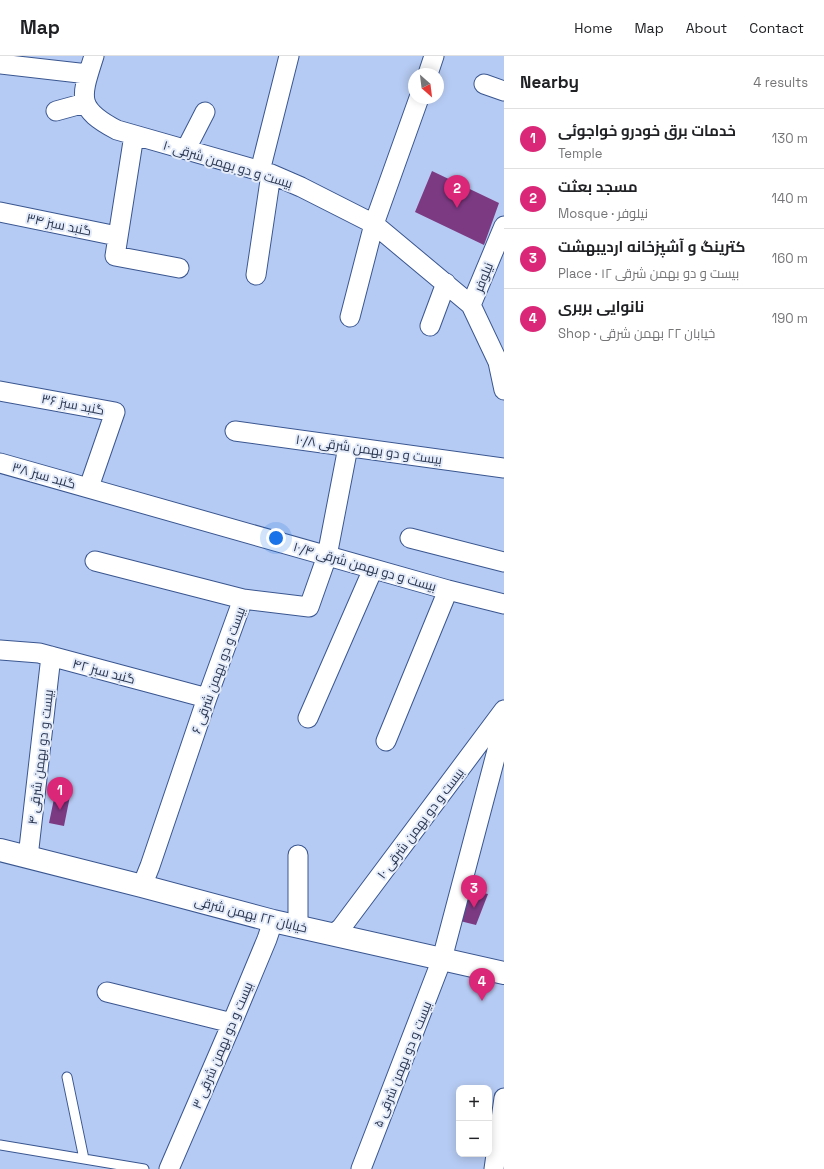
<!DOCTYPE html>
<meta charset="utf-8">
<style>
body{margin:0;font-family:"Space Grotesk",Cairo,sans-serif;background:#f2f2f2;color:#202124}
.controls{position:absolute;right:12px;bottom:12px;display:grid;overflow:hidden;border-radius:8px;box-shadow:0 2px 10px #0003}
.controls button{width:36px;height:36px;display:grid;place-items:center;padding:0;border:0;border-bottom:1px solid #e0e0e0;background:#fff;color:#202124;font:20px sans-serif}
.compass{position:absolute;left:408px;top:12px;width:36px;height:36px;border-radius:50%;background:#fff;box-shadow:0 2px 10px #0003;rotate:152deg}
.you{position:absolute;left:276px;top:482px;width:14px;height:14px;margin:-10px;border:3px solid #fff;border-radius:50%;background:#1a73e8;box-shadow:0 0 0 6px #1a73e833}
.badge{display:grid;place-items:center;width:26px;height:26px;border-radius:50%;background:#db2777;color:#fff;font-size:13px;font-weight:700}
.pin{position:absolute;translate:-50% -33px;filter:drop-shadow(0 1px 2px #0008)}
.pin::after{content:'';position:absolute;top:21px;width:14px;height:12px;background:inherit;clip-path:polygon(0 0,100% 0,50% 100%)}
.list{margin:0;padding:0;list-style:none}
h2{display:flex;justify-content:space-between;align-items:center;height:52px;margin:0;padding:0 16px;font-size:17px}
h2 small{font-size:13px;font-weight:400;color:#757577}
.list li{display:grid;grid-template-columns:26px 1fr auto;gap:12px;align-items:center;box-sizing:border-box;height:60px;padding:0 16px;border-top:1px solid #e0e0e0}
.list b{display:block;font-size:15px;white-space:nowrap}
.list p{margin:0;font-size:13px;white-space:nowrap;color:#757577}
.list em{font-size:13px;font-style:normal;color:#757577}
.map{position:relative;flex:none;width:504px;height:1113px;overflow:hidden}
header{display:flex;align-items:center;gap:24px;box-sizing:border-box;height:56px;padding:0 20px;background:#fff;border-bottom:1px solid #e0e0e0}
header strong{font-size:19px}
nav{display:flex;gap:22px;margin-inline-start:auto;font-size:14px}
main{display:flex}
aside{flex:1;background:#fff}
.map>svg:first-child{display:block}
.building{fill:#7c3a83}
.lines{fill:none;stroke-linecap:round;stroke-linejoin:round}
.service-casing{stroke:#395690;stroke-width:11}
.minor-casing{stroke:#395690;stroke-width:21}
.secondary-casing{stroke:#395690;stroke-width:24}
.service{stroke:#fff;stroke-width:9}
.minor{stroke:#fff;stroke-width:19}
.secondary{stroke:#fff;stroke-width:22}
.labels{text-anchor:middle;stroke-width:4;stroke-linejoin:round;paint-order:stroke}
.street-label{font-size:13px;fill:#293651;stroke:#e4ebf9}
</style>
<header>
<strong>Map</strong>
<nav><a>Home</a><a>Map</a><a>About</a><a>Contact</a></nav>
</header>
<main>
<div class="map">
<svg width="504" height="1113" viewBox="0 0 504 1113">
<rect width="100%" height="100%" fill="#b6cbf3"/>
<path class="building" d="M432,115L499,147L484,189L415,156Z
M56,733L70,740L64,770L49,767Z
M471,834L488,838L476,869L460,865Z"/>
<g class="lines">
<g class="service-casing">
<path id="service" d="M67,1021L84,1103
M0,1089L144,1113"/>
</g>
<g class="minor-casing">
<path id="minor" d="M94,0C81,41 75,52 117,74L271,118L301,131L374,168L471,249L498,306L504,334
M0,8L88,18
M428,18L434,0
M484,28L504,35
M56,55L85,47
M134,79L115,200L179,212
M186,93L205,56
M260,115L289,0
M0,156L117,180
M256,219L271,118
M471,249L504,170
M350,261L374,168L419,42
M430,270L446,227
M0,335L115,356L89,431
M235,375L504,412
M0,407L448,534L504,548
M410,482L504,506
M95,505L243,543L207,642L150,810L142,830
M243,543L309,551L327,500L348,391
M0,594L39,597L207,642
M308,662L373,513
M386,685L448,534
M298,799V870
M28,801L51,600
M333,878L341,872L504,654
M107,936L232,967
M169,1113L232,967L267,883L273,865
M361,1113L442,903L504,668
M494,1113L504,1042"/>
</g>
<g class="secondary-casing">
<path id="secondary" d="M0,794L142,830L273,865L504,917"/>
</g>
<use href="#service" class="service"/>
<use href="#minor" class="minor"/>
<use href="#secondary" class="secondary"/>
</g>
<g class="labels">
<g class="street-label">
<text transform="translate(228 108) rotate(17)" y="5">بیست و دو بهمن شرقی ۱۰</text>
<text transform="translate(59 168) rotate(12)" y="5">گنبد سبز ۳۴</text>
<text transform="translate(483 221) rotate(-68)" y="5">نیلوفر</text>
<text transform="translate(73 348) rotate(11)" y="5">گنبد سبز ۳۶</text>
<text transform="translate(369 393) rotate(8)" y="5">بیست و دو بهمن شرقی ۱۰/۸</text>
<text transform="translate(44 419) rotate(16)" y="5">گنبد سبز ۳۸</text>
<text transform="translate(365 510) rotate(16)" y="5">بیست و دو بهمن شرقی ۱۰/۴</text>
<text transform="translate(218 614) rotate(-70)" y="5">بیست و دو بهمن شرقی ۶</text>
<text transform="translate(104 615) rotate(15)" y="5">گنبد سبز ۴۲</text>
<text transform="translate(40 701) rotate(-83)" y="5">بیست و دو بهمن شرقی ۴</text>
<text transform="translate(420 767) rotate(-53)" y="5">بیست و دو بهمن شرقی ۱۰</text>
<text transform="translate(251 858) rotate(14)" y="5">خیابان ۲۲ بهمن شرقی</text>
<text transform="translate(222 989) rotate(-67)" y="5">بیست و دو بهمن شرقی ۳</text>
<text transform="translate(402 1008) rotate(-68)" y="5">بیست و دو بهمن شرقی ۵</text>
</g>
</g>
</svg>
<div class="controls">
<button>+</button>
<button>−</button>
</div>
<svg class="compass" viewBox="-18 -18 36 36"><path d="M0-13l5 13h-10z" fill="#e53935"/><path d="M0 13l5-13h-10z" fill="#757577"/></svg>
<div class="you"></div>
<div class="pin badge" style="left:60px;top:754px">1</div>
<div class="pin badge" style="left:457px;top:152px">2</div>
<div class="pin badge" style="left:474px;top:852px">3</div>
<div class="pin badge" style="left:482px;top:945px">4</div>
</div>
<aside>
<h2>Nearby<small>4 results</small></h2>
<ul class="list">
<li><span class="badge">1</span><div><b>خدمات برق خودرو خواجوئی</b><p>Temple</p></div><em>130 m</em></li>
<li><span class="badge">2</span><div><b>مسجد بعثت</b><p>Mosque · نیلوفر</p></div><em>140 m</em></li>
<li><span class="badge">3</span><div><b>کترینگ و آشپزخانه اردیبهشت</b><p>Place · بیست و دو بهمن شرقی ۱۲</p></div><em>160 m</em></li>
<li><span class="badge">4</span><div><b>نانوایی بربری</b><p>Shop · خیابان ۲۲ بهمن شرقی</p></div><em>190 m</em></li>
</ul>
</aside>
</main>
